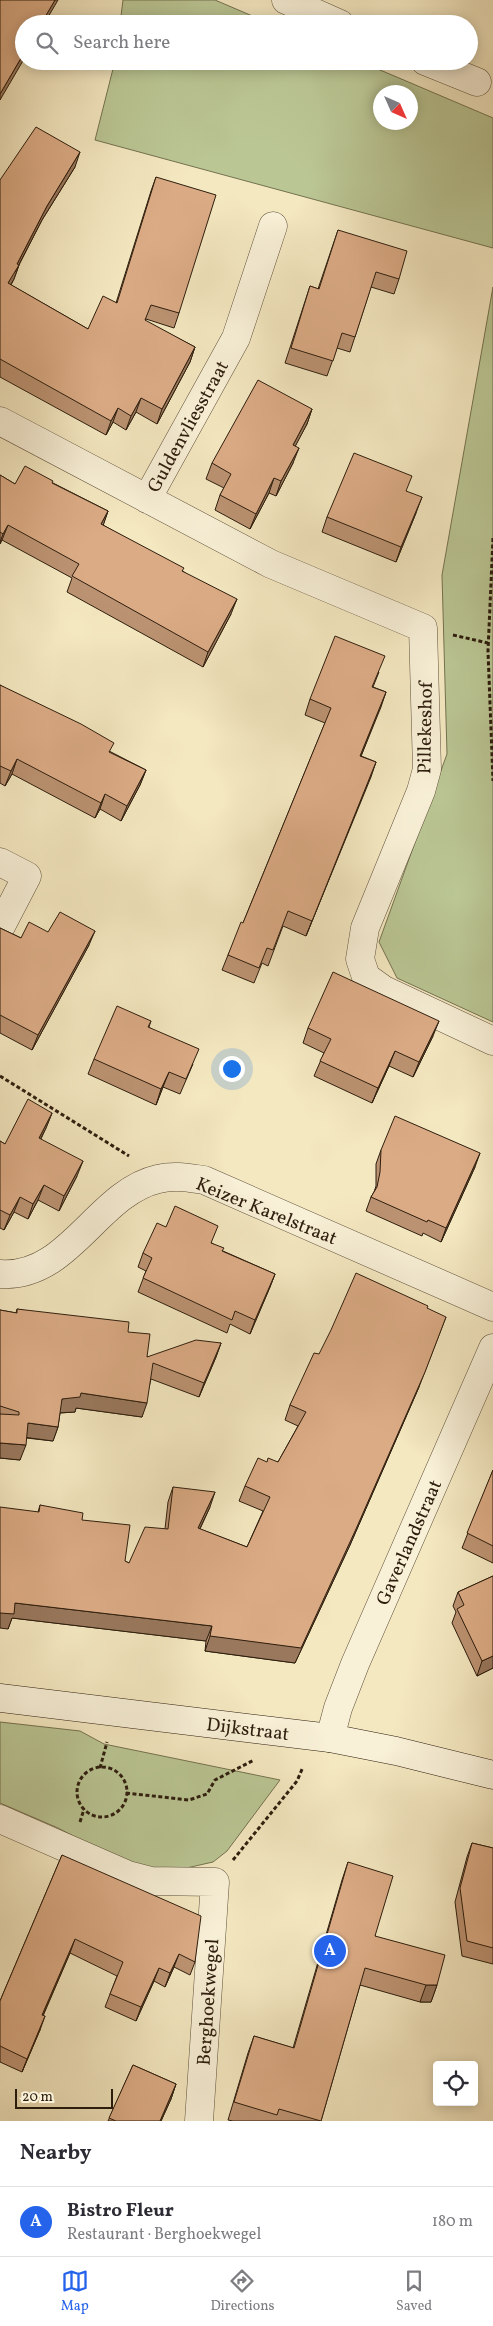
<!DOCTYPE html>
<meta charset="utf-8">
<style>
body{margin:0;font-family:Vollkorn,serif;background:#f7f7f7;color:#2b2b33}
.controls{position:absolute;right:15px;bottom:15px;display:grid;overflow:hidden;border-radius:5px;box-shadow:0 2px 12px #0003}
.controls button{width:45px;height:45px;display:grid;place-items:center;padding:0;border:0;border-bottom:1px solid #e1e1e2;background:#fff;color:#2b2b33;font:25px sans-serif}
.compass{position:absolute;left:373px;top:85px;width:45px;height:45px;border-radius:50%;background:#fff;box-shadow:0 2px 12px #0003;rotate:135deg}
.scale{position:absolute;left:15px;bottom:12px;width:98px;box-sizing:border-box;padding-left:5px;border:2px solid #2d1d0d;border-top:0;font-size:14px;line-height:18px;white-space:nowrap;color:#2d1d0d;-webkit-text-stroke:4px #f8f0d7;paint-order:stroke}
.you{position:absolute;left:231px;top:1068px;width:18px;height:18px;margin:-12px;border:4px solid #fff;border-radius:50%;background:#1a73e8;box-shadow:0 0 0 8px #1a73e833}
.badge{display:grid;place-items:center;width:32px;height:32px;border-radius:50%;background:#2563eb;color:#fff;font-size:16px;font-weight:700}
.pin{position:absolute;translate:-50% -50%;border:2px solid #fff;box-shadow:0 1px 5px #0006}
.list{margin:0;padding:0;list-style:none}
h2{display:flex;justify-content:space-between;align-items:center;height:65px;margin:0;padding:0 20px;font-size:21px}
h2 small{font-size:16px;font-weight:400;color:#7c7c81}
.list li{display:grid;grid-template-columns:32px 1fr auto;gap:15px;align-items:center;box-sizing:border-box;height:70px;padding:0 20px;border-top:1px solid #e1e1e2}
.list b{display:block;font-size:19px;white-space:nowrap}
.list p{margin:0;font-size:16px;white-space:nowrap;color:#7c7c81}
.list em{font-size:16px;font-style:normal;color:#7c7c81}
.icon{flex:none;width:28px;height:28px;fill:none;stroke:currentColor;stroke-width:2;stroke-linecap:round;stroke-linejoin:round}
.map{position:relative;flex:none;width:493px;height:2121px;overflow:hidden}
.search{position:absolute;background:#fff;box-shadow:0 2px 12px #0003;left:15px;right:15px;top:15px;height:55px;display:flex;align-items:center;gap:12px;box-sizing:border-box;padding:0 18px;border-radius:28px;color:#7c7c81;font-size:19px}
.sheet{height:135px;background:#fff}
nav{display:flex;justify-content:space-around;align-items:center;box-sizing:border-box;height:70px;border-top:1px solid #e1e1e2;background:#fff;font-size:14px;color:#7c7c81}
nav a{display:grid;justify-items:center;gap:2px}
nav .on{color:#2563eb}
.map>svg:first-child{display:block}
.green{fill:#bac694;stroke:#747250;fill-rule:evenodd}
.lines{fill:none;stroke-linecap:round;stroke-linejoin:round}
.minor-casing{stroke:#5f503a;stroke-width:29}
.tertiary-casing{stroke:#5f503a;stroke-width:29}
.secondary-casing{stroke:#2d1d0d;stroke-width:29}
.path{stroke:#2d1d0d;stroke-width:3;stroke-dasharray:4 2.5;stroke-linecap:butt}
.minor{stroke:#f8f0d7;stroke-width:28}
.tertiary{stroke:#f8f0d7;stroke-width:28}
.secondary{stroke:#f8f0d7;stroke-width:28}
.wall{fill:#bc9372;stroke:#2d1d0d}
.shaded-wall{fill:#99785d;stroke:#2d1d0d}
.building{fill:#dbab85;stroke:#2d1d0d}
.labels{text-anchor:middle;stroke-width:4;stroke-linejoin:round;paint-order:stroke}
.street-label{font-size:19px;fill:#2d1d0d;stroke:#f8f0d7}
</style>
<div class="map">
<svg width="493" height="2121" viewBox="0 0 493 2121">
<rect width="100%" height="100%" fill="#f4e8c1"/>
<filter id="stains"><feTurbulence type="fractalNoise" baseFrequency=".004" numOctaves="4"/><feColorMatrix values="0 0 0 0 .2 0 0 0 0 .09 0 0 0 0 .02 0 0 0 .5 -.17"/></filter>
<radialGradient id="worn" r=".72"><stop offset=".6" stop-color="#630" stop-opacity="0"/><stop offset="1" stop-color="#630" stop-opacity=".3"/></radialGradient>
<path class="green" d="M123,0H215L271,24H120Z
M115,61H359L493,118V248L95,140ZM410,92V122H380V92Z
M493,287V1022L397,978L379,942L447,754L442,575Z
M0,1722L80,1731L104,1744L280,1780L227,1851L213,1862L182,1869L134,1868L58,1828L0,1803Z"/>
<g class="lines">
<g class="minor-casing">
<path id="minor" d="M286,0L340,24
M425,61L477,82
M0,421L271,564L423,628L427,769L421,791L365,928L360,959L366,977L384,990L493,1041
M147,499L236,338L273,226
M0,862L27,876L0,928
M0,1274C69,1279 97,1193 158,1179C174,1175 189,1178 204,1180L493,1307
M0,1819L128,1875L151,1881L215,1882L199,2121"/>
</g>
<g class="tertiary-casing">
<path id="tertiary" d="M330,1738L338,1708L355,1664L493,1348"/>
</g>
<g class="secondary-casing">
<path id="secondary" d="M0,1698L330,1738L396,1751L493,1775"/>
</g>
<path class="path" d="M493,538L488,651L493,781
M453,635L488,643
M0,1076L129,1156
M77 1792a25 25 0 1 1 50 0a25 25 0 1 1-50 0Z
M100,1768L107,1742
M126,1793L189,1800L207,1794L215,1780L254,1760
M80,1822L84,1809
M233,1860L297,1781L303,1767"/>
<use href="#minor" class="minor"/>
<use href="#tertiary" class="tertiary"/>
<use href="#secondary" class="secondary"/>
</g>
<path class="wall" d="M75,167L42,220L19,265L14,279L11,285L88,329L116,303L151,191L156,177L179,313L174,328L146,319L145,321L195,347L190,362L157,424L136,412L126,430L113,422L106,435L0,377V180Z
M338,230L399,279L394,294L371,287L350,352L337,348L327,376L285,363L310,286L318,289Z
M312,409L307,424L295,446L293,463L276,496L269,493L250,529L215,510L220,495L224,488L206,479L212,463Z
M0,475L15,484L53,483L108,511L103,525L183,571L231,614L203,667L67,592L72,578L2,540L0,544Z
M407,491L416,513L396,562L322,532L327,517Z
M379,672L373,687L386,692L361,756L376,762L306,936L283,926L268,966L262,963L254,983L222,970L228,955L243,923L325,723L305,715L310,699Z
M0,685L111,752L146,770L140,785L121,821L100,809L95,818L12,774L5,786L0,783Z
M0,928L21,938L48,932L89,945L32,1050L0,1033Z
M151,1021L149,1027L193,1064L180,1094L163,1087L156,1105L88,1074L94,1059Z
M308,1028L433,1036L413,1077L389,1066L372,1103L314,1076L324,1053L303,1043Z
M52,1113L46,1128L41,1139L77,1176L59,1211L38,1200L28,1219L14,1212L4,1230L0,1228V1141L5,1144Z
M381,1150L475,1167L441,1242L423,1233L422,1236L366,1211L371,1197L374,1192L376,1186V1164Z
M166,1227L212,1243L223,1251L275,1274L270,1287L250,1334L230,1324L227,1333L138,1292L146,1271L138,1267L143,1253Z
M427,1308L419,1387L350,1545L295,1663L205,1651L206,1641L12,1618L8,1629L38,1512L40,1505L82,1520L125,1561L129,1563L165,1529L168,1502L173,1487L210,1507L200,1529L247,1547L263,1511L239,1501L245,1486L267,1462H278L298,1426L285,1420L290,1405L319,1354Z
M17,1309L128,1332L147,1357L221,1343L216,1357L199,1397L151,1379L142,1417L76,1408L75,1412L60,1413L58,1427L53,1441L26,1438L20,1460L0,1458V1310L16,1313Z
M493,1470V1563L462,1548Z
M493,1576V1668L477,1676L452,1623L456,1612L453,1606L458,1592Z
M472,1843L493,1848V1964L462,1956L455,1902L467,1857Z
M62,1855L195,1962L190,1975L174,1967L165,1987L154,1981L136,2021L105,2007L117,1976L70,1953L43,2016L40,2030L22,2072L0,2062V2001Z
M348,1862L375,1936L437,1985L431,2002H420L360,1985L321,2121H233L228,2120L248,2053L254,2036L293,2048L342,1880Z
M133,2065L176,2084L171,2099L161,2121H108Z"/>
<path class="shaded-wall" d="M55,0H58L44,24H41Z
M24,53V59L0,100V94Z
M80,152L75,167L42,220L15,272L19,265L14,279L3,297L8,283L17,264L47,206Z
M195,347L190,362L157,424L162,409Z
M141,398L136,412L126,430L131,416Z
M118,408L113,422L106,435L111,421Z
M312,409L307,424L288,460L293,445Z
M299,448L293,463L276,496L281,481Z
M274,478L269,493L250,529L256,514Z
M422,497L416,513L396,562L401,547Z
M108,511L103,526L101,524Z
M8,525L2,540L0,544V542L3,534Z
M237,599L231,614L203,667L208,652Z
M386,692L381,707L355,771L360,756Z
M17,759L12,774L5,786L11,771Z
M376,762L371,777L306,936L312,921Z
M146,770L140,785L121,821L127,806Z
M105,794L100,809L95,818L101,803Z
M95,931L89,945L32,1050L38,1035Z
M439,1021L433,1036L413,1077L419,1062Z
M395,1051L389,1066L372,1103L378,1088Z
M169,1072L163,1087L156,1105L161,1089Z
M52,1113L46,1128L33,1153L39,1138Z
M480,1153L475,1167L441,1242L446,1228Z
M83,1161L77,1176L59,1211L64,1196Z
M44,1185L38,1200L28,1219L33,1204Z
M20,1197L14,1212L4,1230L10,1215Z
M275,1274L270,1287L250,1334L255,1320Z
M446,1317L419,1387L350,1545L295,1663L205,1651L210,1636Z
M221,1343L216,1357L199,1397L204,1383Z
M81,1393L147,1403L142,1417L76,1408L75,1412L57,1413L62,1399Z
M28,1423L58,1427L53,1441L23,1437Z
M0,1443L26,1445L20,1460L0,1458Z
M215,1492L210,1507L193,1543L198,1528Z
M15,1603L212,1626L206,1641L12,1618L8,1629L0,1628V1613Z
M493,1656V1668L477,1676L482,1661Z
M75,1939L70,1953L37,2029L42,2015Z
M179,1954L174,1967L165,1987L170,1973Z
M159,1968L154,1981L136,2021L141,2007Z
M426,1985H437L431,2002H420Z
M45,2016L40,2030L22,2072L27,2059Z
M176,2084L171,2099L161,2121H160Z"/>
<path class="building" d="M0,0H55L41,24H24V53L0,94Z
M36,127L80,152L47,206L17,264L19,265L8,283L88,329L103,296L117,303L156,177L216,195L179,313L151,305L145,320L195,347L162,409L141,398L131,416L118,408L111,421L0,359V180Z
M338,230L407,251L399,279L376,272L355,337L342,333L333,361L291,348L310,286L319,289Z
M258,380L312,409L293,445L299,448L281,481L274,478L256,514L220,495L231,474L212,463Z
M354,453L412,476L406,491L422,497L401,547L327,517Z
M25,466L53,481L52,483L108,511L101,524L184,568L182,571L237,599L208,652L72,576L79,564L8,525L3,534L0,532V475L15,484Z
M335,636L385,656L372,687L386,692L360,756L376,762L312,921L288,911L273,950L267,948L259,968L228,955L241,922L243,923L331,708L310,699Z
M0,685L81,724L114,743L109,752L146,770L127,806L105,794L101,803L17,759L11,771L0,766Z
M60,912L95,931L38,1035L0,1015V928L21,938L29,922L48,932Z
M333,972L439,1021L419,1062L395,1051L378,1088L320,1061L331,1039L308,1028Z
M117,1006L151,1021L148,1027L199,1049L186,1079L169,1072L161,1089L94,1059Z
M28,1099L52,1113L39,1138L83,1161L64,1196L44,1185L33,1204L20,1197L10,1215L0,1210V1141L5,1144Z
M395,1116L480,1153L446,1228L428,1220L427,1222L371,1197L377,1187L380,1172L381,1150Z
M175,1206L218,1226L211,1243L224,1248L222,1251L275,1274L255,1320L235,1311L232,1320L143,1278L152,1258L143,1253L157,1223L166,1227Z
M356,1273L428,1306L427,1308L446,1317L425,1372L356,1529L301,1648L210,1636L212,1626L15,1603L14,1614L0,1613V1507L39,1512L40,1505L83,1513L82,1520L130,1525L125,1561L129,1563L145,1527L168,1529L173,1487L215,1492L198,1528L247,1547L270,1497L245,1486L258,1458L267,1462L268,1458L278,1462L306,1412L290,1405L314,1353L319,1354L331,1330Z
M17,1309L129,1322L128,1332L150,1334L147,1357L196,1340L221,1343L204,1383L153,1363L147,1403L81,1393L80,1397L62,1399L58,1427L28,1423L26,1445L0,1443V1414L19,1415V1412L0,1406V1310L17,1313Z
M493,1470V1546L467,1533Z
M493,1576V1656L482,1661L457,1609L464,1605L458,1592Z
M472,1843L493,1848V1948L467,1941L460,1888Z
M62,1855L201,1916L195,1962L179,1954L170,1973L159,1968L141,2007L110,1994L123,1962L75,1939L42,2015L45,2016L27,2059L0,2046V2001Z
M348,1862L393,1876L375,1936L445,1955L437,1985H426L365,1968L321,2121L279,2109L277,2115L234,2102L254,2036L294,2048Z
M133,2065L176,2084L160,2121H116L109,2118Z"/>
<g class="labels">
<g class="street-label">
<text transform="translate(187 426) rotate(-61)" y="7">Guldenvliesstraat</text>
<text transform="translate(424 728) rotate(-89)" y="7">Pillekeshof</text>
<text transform="translate(267 1210) rotate(22)" y="7">Keizer Karelstraat</text>
<text transform="translate(408 1542) rotate(-66)" y="7">Gaverlandstraat</text>
<text transform="translate(248 1728) rotate(7)" y="7">Dijkstraat</text>
<text transform="translate(207 2002) rotate(-86)" y="7">Berghoekwegel</text>
</g>
</g>
<rect width="100%" height="100%" filter="url(#stains)"/>
<rect width="100%" height="100%" fill="url(#worn)"/>
</svg>
<div class="controls">
<button><svg class="icon" aria-label="locate" viewBox="0 0 24 24"><circle cx="12" cy="12" r="6"/><path d="M12 2v4M12 18v4M2 12h4M18 12h4"/></svg></button>
</div>
<svg class="compass" viewBox="-18 -18 36 36"><path d="M0-13l5 13h-10z" fill="#e53935"/><path d="M0 13l5-13h-10z" fill="#7c7c81"/></svg>
<div class="scale">20 m</div>
<div class="you"></div>
<div class="pin badge" style="left:330px;top:1951px">A</div>
<div class="search"><svg class="icon" aria-label="search" viewBox="0 0 24 24"><circle cx="10" cy="10" r="6"/><path d="M15 15l6 6"/></svg>Search here</div>
</div>
<section class="sheet">
<h2>Nearby<small></small></h2>
<ul class="list">
<li><span class="badge">A</span><div><b>Bistro Fleur</b><p>Restaurant · Berghoekwegel</p></div><em>180 m</em></li>
</ul>
</section>
<nav>
<a class="on"><svg class="icon" aria-label="map" viewBox="0 0 24 24"><path d="M3 6l6-2 6 2 6-2v14l-6 2-6-2-6 2zM9 4v14M15 6v14"/></svg>Map</a>
<a><svg class="icon" aria-label="directions" viewBox="0 0 24 24"><path d="M12 3l9 9-9 9-9-9zM9 14v-3h6M13 9l2 2-2 2"/></svg>Directions</a>
<a><svg class="icon" aria-label="saved" viewBox="0 0 24 24"><path d="M7 4h10v16l-5-4-5 4z"/></svg>Saved</a>
</nav>
